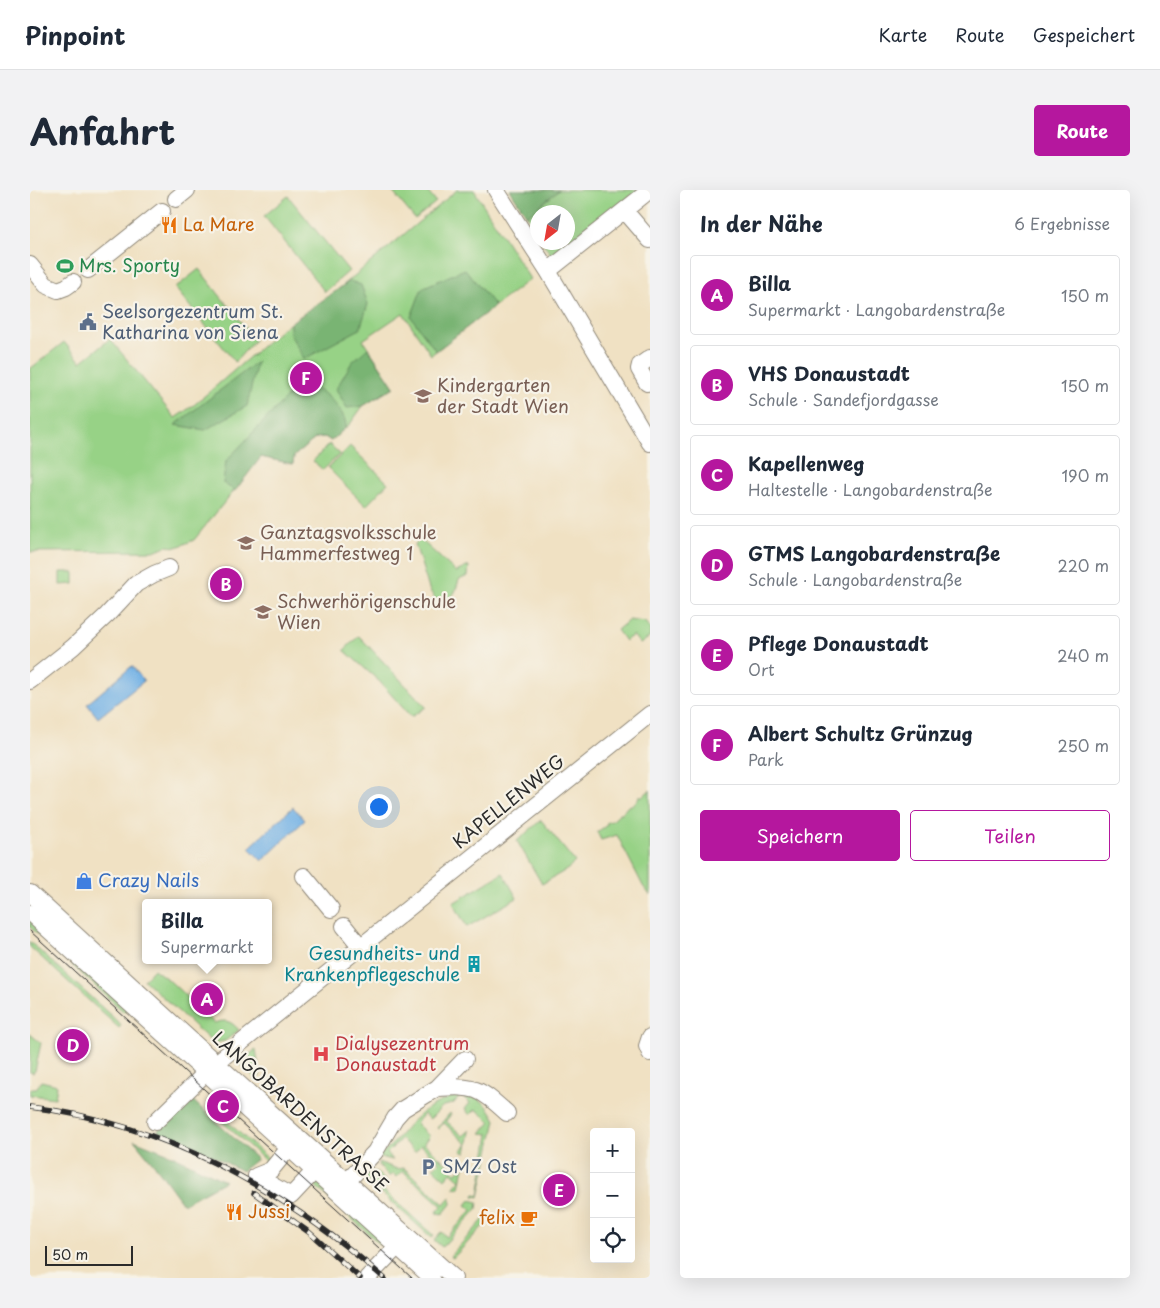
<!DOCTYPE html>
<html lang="de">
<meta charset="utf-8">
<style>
body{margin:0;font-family:"Playpen Sans",sans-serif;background:#f2f2f3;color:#1f2937}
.controls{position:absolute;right:15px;bottom:15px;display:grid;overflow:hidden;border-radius:5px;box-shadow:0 5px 20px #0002}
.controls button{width:45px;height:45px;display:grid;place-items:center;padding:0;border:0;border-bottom:1px solid #e0e1e3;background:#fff;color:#1f2937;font:25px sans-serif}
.compass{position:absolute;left:500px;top:15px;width:45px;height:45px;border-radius:50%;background:#fff;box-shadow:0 5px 20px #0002;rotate:211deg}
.scale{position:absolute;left:15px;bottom:12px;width:88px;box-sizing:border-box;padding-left:5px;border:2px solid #2b2b2b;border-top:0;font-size:14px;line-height:18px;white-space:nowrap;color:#2b2b2b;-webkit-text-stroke:4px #f7f3e8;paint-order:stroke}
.you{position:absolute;left:348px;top:616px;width:18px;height:18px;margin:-12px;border:4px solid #fff;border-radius:50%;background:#1a73e8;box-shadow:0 0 0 8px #1a73e833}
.badge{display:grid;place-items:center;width:32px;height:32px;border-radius:50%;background:#b5179e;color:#fff;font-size:16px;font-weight:700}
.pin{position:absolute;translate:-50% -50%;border:2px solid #fff;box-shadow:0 1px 5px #0006}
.popup{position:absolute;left:112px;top:709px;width:130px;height:65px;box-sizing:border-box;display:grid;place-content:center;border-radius:5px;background:#fff;filter:drop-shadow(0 1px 4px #0005);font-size:16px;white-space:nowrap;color:#747a83}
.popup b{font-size:19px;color:#1f2937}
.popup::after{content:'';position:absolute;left:50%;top:100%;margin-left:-10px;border:10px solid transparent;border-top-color:#fff}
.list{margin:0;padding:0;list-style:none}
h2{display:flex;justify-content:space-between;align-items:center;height:65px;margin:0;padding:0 20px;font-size:21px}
h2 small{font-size:16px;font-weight:400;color:#747a83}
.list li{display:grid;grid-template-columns:32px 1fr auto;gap:15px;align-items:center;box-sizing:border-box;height:80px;margin:0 10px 10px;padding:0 10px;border:1px solid #e0e1e3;border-radius:5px}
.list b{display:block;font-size:19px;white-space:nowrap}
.list p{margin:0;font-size:16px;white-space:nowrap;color:#747a83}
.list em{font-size:16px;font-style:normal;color:#747a83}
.actions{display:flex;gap:10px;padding:15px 20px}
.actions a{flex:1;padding:11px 0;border:1px solid #b5179e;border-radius:5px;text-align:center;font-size:18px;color:#b5179e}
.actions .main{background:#b5179e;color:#fff}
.icon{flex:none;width:28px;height:28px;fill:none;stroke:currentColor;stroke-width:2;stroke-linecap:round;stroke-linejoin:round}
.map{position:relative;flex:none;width:620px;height:1088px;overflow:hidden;border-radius:5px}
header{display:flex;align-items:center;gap:30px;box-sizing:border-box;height:70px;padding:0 25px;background:#fff;border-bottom:1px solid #e0e1e3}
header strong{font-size:24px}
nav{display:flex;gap:28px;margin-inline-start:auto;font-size:18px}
.intro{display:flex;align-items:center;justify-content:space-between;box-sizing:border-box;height:120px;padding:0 30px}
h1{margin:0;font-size:35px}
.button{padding:12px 22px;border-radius:5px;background:#b5179e;color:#fff;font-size:18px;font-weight:700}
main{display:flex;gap:30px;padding:0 30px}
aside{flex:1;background:#fff;border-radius:5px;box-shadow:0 5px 20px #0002}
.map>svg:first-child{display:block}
.green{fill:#97d286;stroke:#617e58}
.forest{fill:#79b473;stroke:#52704f}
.water{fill:#72b1e5;stroke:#4e6e88}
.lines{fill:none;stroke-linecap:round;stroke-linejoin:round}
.minor-casing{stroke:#8e8677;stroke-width:18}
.minor{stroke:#fff;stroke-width:16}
.tram{stroke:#2b2b2b;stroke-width:1}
.rail-casing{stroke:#2b2b2b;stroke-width:5.5}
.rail{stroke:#f7f3e8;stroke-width:4;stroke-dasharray:11;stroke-linecap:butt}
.labels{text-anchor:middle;stroke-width:4.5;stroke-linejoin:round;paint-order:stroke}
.food-label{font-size:18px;fill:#c56008;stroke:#f7f3e8;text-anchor:start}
.leisure-label{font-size:18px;fill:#27864d;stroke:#f7f3e8;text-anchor:start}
.service-label{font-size:18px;fill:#4e5e75;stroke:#f7f3e8;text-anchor:start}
.education-label{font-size:18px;fill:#785e54;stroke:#f7f3e8;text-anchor:start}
.street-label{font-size:18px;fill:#2b2b2b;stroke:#f7f3e8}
.shop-label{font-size:18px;fill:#366cbe;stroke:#f7f3e8;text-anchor:start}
.culture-label{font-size:18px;fill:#0d838f;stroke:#f7f3e8;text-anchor:end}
.health-label{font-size:18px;fill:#be3a42;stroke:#f7f3e8;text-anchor:start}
</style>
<header>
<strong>Pinpoint</strong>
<nav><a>Karte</a><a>Route</a><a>Gespeichert</a></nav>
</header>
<div class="intro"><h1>Anfahrt</h1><a class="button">Route</a></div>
<main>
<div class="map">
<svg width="620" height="1088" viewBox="0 0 620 1088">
<rect width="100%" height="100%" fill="#f7f3e8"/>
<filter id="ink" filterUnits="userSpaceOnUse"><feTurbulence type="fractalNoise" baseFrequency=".02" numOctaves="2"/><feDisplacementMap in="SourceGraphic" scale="10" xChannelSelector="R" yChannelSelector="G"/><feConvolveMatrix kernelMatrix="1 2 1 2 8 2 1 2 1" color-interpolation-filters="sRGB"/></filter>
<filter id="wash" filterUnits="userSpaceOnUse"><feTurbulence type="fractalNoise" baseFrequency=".0096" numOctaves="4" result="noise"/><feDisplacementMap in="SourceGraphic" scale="20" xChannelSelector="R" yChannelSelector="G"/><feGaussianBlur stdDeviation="1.12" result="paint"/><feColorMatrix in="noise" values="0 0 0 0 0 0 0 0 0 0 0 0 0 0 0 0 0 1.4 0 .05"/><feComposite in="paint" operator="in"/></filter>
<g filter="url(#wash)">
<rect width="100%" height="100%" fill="#f0e1c3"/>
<path class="green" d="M361,0H396L406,12L385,29Z
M427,0H444L500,89L401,165L373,123L333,150L364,197L333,216L320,234L301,251L295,247L286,248L264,266L263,274L231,267L164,350L147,357L136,356L124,361L0,362V179L34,152L51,172L80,149L145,228L164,215L252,139L299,107Z
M529,0H608L529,66L521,65L513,53L538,52V22H508L507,44L497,26Z
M258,6L319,81L295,102L234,26Z
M169,79L225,150L205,172L145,98Z
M299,254L310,264L293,280L283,271Z
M320,256L358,293L336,316L298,278Z
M390,349L426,382L439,376L438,386L429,390L425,402L415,415L405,409L399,399L385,354Z
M30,382H44V394L30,395Z
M599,430L615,432L620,439V447L610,454L603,445L595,451L587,440Z
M329,446L396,517L381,527L350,492L314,460Z
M620,600V705L613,696L587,645L571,650L567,642L577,635V632C582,632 587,628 589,623H592L598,616C603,615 608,611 609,606H613Z
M511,630L545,672L538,679L512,694L487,651Z
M473,683L487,708L437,737L423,713Z
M0,728L97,819L94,822L0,737Z
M0,752L87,831L91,836L89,838L0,757Z
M124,779L141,792L184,833C196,829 201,831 209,840L195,851L183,853L114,790Z
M0,844L11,853L5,881L3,883L0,882Z
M226,859L230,886L225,889L210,874V873Z
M11,891L27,895L25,908L0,905V899H6Z
M430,904C451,907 456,912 466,930L449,1007L444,1006L445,1004L449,1005L459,944L451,943L461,932L446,919L440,925L435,919L440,913L431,905L423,914L413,916L400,929L394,924L386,933L399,946L394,953L426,983L434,977L430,998L424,997L430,990L421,982L415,989L403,978L409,972L391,955L385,962L371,949L357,963L363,970L346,966C364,958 373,938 388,926C400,915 415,909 430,904Z
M179,915L242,972L239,974L179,920Z
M420,923L421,924L416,931L433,946L440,940V942L436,963L431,961L437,954L414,933L408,939L407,938Z
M348,972L367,979L374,978L414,1014L420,1007L421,1014L413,1024L406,1023L412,1016L373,981L367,987L363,984L360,987L349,976Z
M337,980L346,982L359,994L353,1000L404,1046L402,1048L330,984Z
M285,990L357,1052L353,1057L282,993Z
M440,1010L448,1012L447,1019L412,1057L404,1050L411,1042L417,1047L442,1020L436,1015Z
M456,1027V1033L423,1068L420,1066Z"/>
<path class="forest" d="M480,0H529L497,26Z
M435,79L465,116L406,161L381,127L392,98Z
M320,91L331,95L338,114L330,139L274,169L260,144V133Z
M338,158L364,197L333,216L317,218L306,199L322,172Z
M227,172L217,216L175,240L145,235Z
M271,192C287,193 317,220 316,237L301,251L295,247L286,248L264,266L263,274L231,267L205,301L193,293L196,271Z
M160,908L227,969L212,981L168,958L127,941Z
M104,950L142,965L195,991L153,1014L126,977Z"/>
<path class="water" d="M102,476L114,491L68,528L57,514Z
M263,617L275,630L232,671L219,658Z"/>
</g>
<g filter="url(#ink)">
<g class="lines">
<g class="minor-casing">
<path id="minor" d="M466,0L518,81L620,253
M146,9L157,0
M595,21L620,50
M0,75L16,95L28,100L36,97L43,92
M58,80L132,21
M518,81L620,0
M617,193L609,179L610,175L620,168
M0,491L43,457L77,425L106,394L124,384L139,378
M274,686L301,719
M0,703L186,873L424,1088
M0,723L402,1088
M314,736L331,757
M620,847L617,856L620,863
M407,898C446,896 448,897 477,923
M125,932L186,873L620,524
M259,958L241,980L226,986L261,1006L291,974
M310,999L345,962L365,928L373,919L407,898L435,869
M337,1088L368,1056"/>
</g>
<use href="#minor" class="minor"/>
<path class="tram" d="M0,741L382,1088"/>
<g class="rail-casing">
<path id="rail" d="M0,917C134,933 254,1000 354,1088
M224,1003L280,1043L330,1088"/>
</g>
<use href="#rail" class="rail"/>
</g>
</g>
<defs>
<g id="restaurant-bare" transform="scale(1.35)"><path d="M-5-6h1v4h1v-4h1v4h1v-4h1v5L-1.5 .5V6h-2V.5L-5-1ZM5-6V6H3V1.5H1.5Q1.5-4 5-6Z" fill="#e8710a" stroke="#f7f3e8" stroke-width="2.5" paint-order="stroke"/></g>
<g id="stadium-bare" transform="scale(1.35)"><path d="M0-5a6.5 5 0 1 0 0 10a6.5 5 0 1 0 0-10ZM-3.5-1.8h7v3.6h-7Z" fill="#2e9e5b" stroke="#f7f3e8" stroke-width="2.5" paint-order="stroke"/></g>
<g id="civic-bare" transform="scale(1.35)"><path d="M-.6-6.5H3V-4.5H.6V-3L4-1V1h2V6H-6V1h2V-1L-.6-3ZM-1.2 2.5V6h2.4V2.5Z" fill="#5c6f8a" stroke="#f7f3e8" stroke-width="2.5" paint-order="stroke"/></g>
<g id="school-bare" transform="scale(1.35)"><path d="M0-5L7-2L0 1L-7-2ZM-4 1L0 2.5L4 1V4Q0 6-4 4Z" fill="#8d6e63" stroke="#f7f3e8" stroke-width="2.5" paint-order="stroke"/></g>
<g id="shop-bare" transform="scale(1.35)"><path d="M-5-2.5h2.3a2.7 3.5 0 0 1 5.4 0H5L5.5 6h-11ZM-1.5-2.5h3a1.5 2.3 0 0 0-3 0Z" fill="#3f7fe0" stroke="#f7f3e8" stroke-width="2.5" paint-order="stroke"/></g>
<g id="building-bare" transform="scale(1.35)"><path d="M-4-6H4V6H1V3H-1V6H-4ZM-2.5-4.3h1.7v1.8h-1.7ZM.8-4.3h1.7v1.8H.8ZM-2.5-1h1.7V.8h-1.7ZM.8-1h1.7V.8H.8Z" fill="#0f9aa8" stroke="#f7f3e8" stroke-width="2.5" paint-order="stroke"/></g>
<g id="hospital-bare" transform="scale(1.35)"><path d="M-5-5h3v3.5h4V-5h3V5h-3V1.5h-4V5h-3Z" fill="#e0444e" stroke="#f7f3e8" stroke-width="2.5" paint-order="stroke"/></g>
<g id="parking-bare" transform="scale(1.35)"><path d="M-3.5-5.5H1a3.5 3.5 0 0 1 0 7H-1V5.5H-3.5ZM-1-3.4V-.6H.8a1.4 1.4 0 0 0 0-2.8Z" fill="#5c6f8a" stroke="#f7f3e8" stroke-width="2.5" paint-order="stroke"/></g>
<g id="cafe-bare" transform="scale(1.35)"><path d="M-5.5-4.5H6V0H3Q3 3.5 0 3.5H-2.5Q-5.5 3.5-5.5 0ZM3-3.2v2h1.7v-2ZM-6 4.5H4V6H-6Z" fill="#e8710a" stroke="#f7f3e8" stroke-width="2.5" paint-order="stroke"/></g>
</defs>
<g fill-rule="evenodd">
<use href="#restaurant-bare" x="139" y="35"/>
<use href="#stadium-bare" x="35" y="76"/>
<use href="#civic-bare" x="58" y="132"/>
<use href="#school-bare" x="393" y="206"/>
<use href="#school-bare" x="216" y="353"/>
<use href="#school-bare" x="233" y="422"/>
<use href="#shop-bare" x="54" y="691"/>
<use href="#building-bare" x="444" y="774"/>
<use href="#hospital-bare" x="291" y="864"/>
<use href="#parking-bare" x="398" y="977"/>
<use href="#restaurant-bare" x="204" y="1022"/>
<use href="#cafe-bare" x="499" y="1028"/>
</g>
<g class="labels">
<g class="food-label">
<text x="153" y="41">La Mare</text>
<text x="218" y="1028">Jussi</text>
<text x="485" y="1034" text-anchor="end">felix</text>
</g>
<g class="leisure-label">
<text x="49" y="82">Mrs. Sporty</text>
</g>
<g class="service-label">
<text x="72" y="128">Seelsorgezentrum St.<tspan x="72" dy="21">Katharina von Siena</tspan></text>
<text x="412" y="983">SMZ Ost</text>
</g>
<g class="education-label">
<text x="407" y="202">Kindergarten<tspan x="407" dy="21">der Stadt Wien</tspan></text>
<text x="230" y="349">Ganztagsvolksschule<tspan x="230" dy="21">Hammerfestweg 1</tspan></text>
<text x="247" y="418">Schwerhörigenschule<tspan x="247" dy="21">Wien</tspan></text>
</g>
<g class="street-label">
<text transform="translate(479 612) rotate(-39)" y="6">KAPELLENWEG</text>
<text transform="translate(270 922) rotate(42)" y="6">LANGOBARDENSTRASSE</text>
</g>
<g class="shop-label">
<text x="68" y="697">Crazy Nails</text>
</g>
<g class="culture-label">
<text x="430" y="770">Gesundheits- und<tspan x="430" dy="21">Krankenpflegeschule</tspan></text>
</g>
<g class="health-label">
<text x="305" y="860">Dialysezentrum<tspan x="305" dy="21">Donaustadt</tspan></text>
</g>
</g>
</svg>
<div class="controls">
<button>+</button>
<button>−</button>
<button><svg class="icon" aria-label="locate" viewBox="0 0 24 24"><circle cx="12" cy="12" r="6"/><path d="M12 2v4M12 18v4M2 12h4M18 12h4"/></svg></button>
</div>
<svg class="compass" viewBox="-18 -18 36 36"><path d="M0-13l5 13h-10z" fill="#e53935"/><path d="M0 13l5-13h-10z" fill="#747a83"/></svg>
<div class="scale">50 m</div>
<div class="you"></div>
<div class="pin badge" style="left:177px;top:809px">A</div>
<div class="popup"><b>Billa</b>Supermarkt</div>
<div class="pin badge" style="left:196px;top:394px">B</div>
<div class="pin badge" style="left:193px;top:916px">C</div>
<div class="pin badge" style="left:43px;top:855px">D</div>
<div class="pin badge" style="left:529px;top:1000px">E</div>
<div class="pin badge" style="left:276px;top:188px">F</div>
</div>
<aside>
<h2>In der Nähe<small>6 Ergebnisse</small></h2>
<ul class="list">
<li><span class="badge">A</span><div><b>Billa</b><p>Supermarkt · Langobardenstraße</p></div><em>150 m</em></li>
<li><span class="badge">B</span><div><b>VHS Donaustadt</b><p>Schule · Sandefjordgasse</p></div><em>150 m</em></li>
<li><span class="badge">C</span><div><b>Kapellenweg</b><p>Haltestelle · Langobardenstraße</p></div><em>190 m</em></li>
<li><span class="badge">D</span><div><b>GTMS Langobardenstraße</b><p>Schule · Langobardenstraße</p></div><em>220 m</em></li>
<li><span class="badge">E</span><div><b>Pflege Donaustadt</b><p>Ort</p></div><em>240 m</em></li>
<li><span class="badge">F</span><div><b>Albert Schultz Grünzug</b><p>Park</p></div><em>250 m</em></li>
</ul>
<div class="actions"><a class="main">Speichern</a><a>Teilen</a></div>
</aside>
</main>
